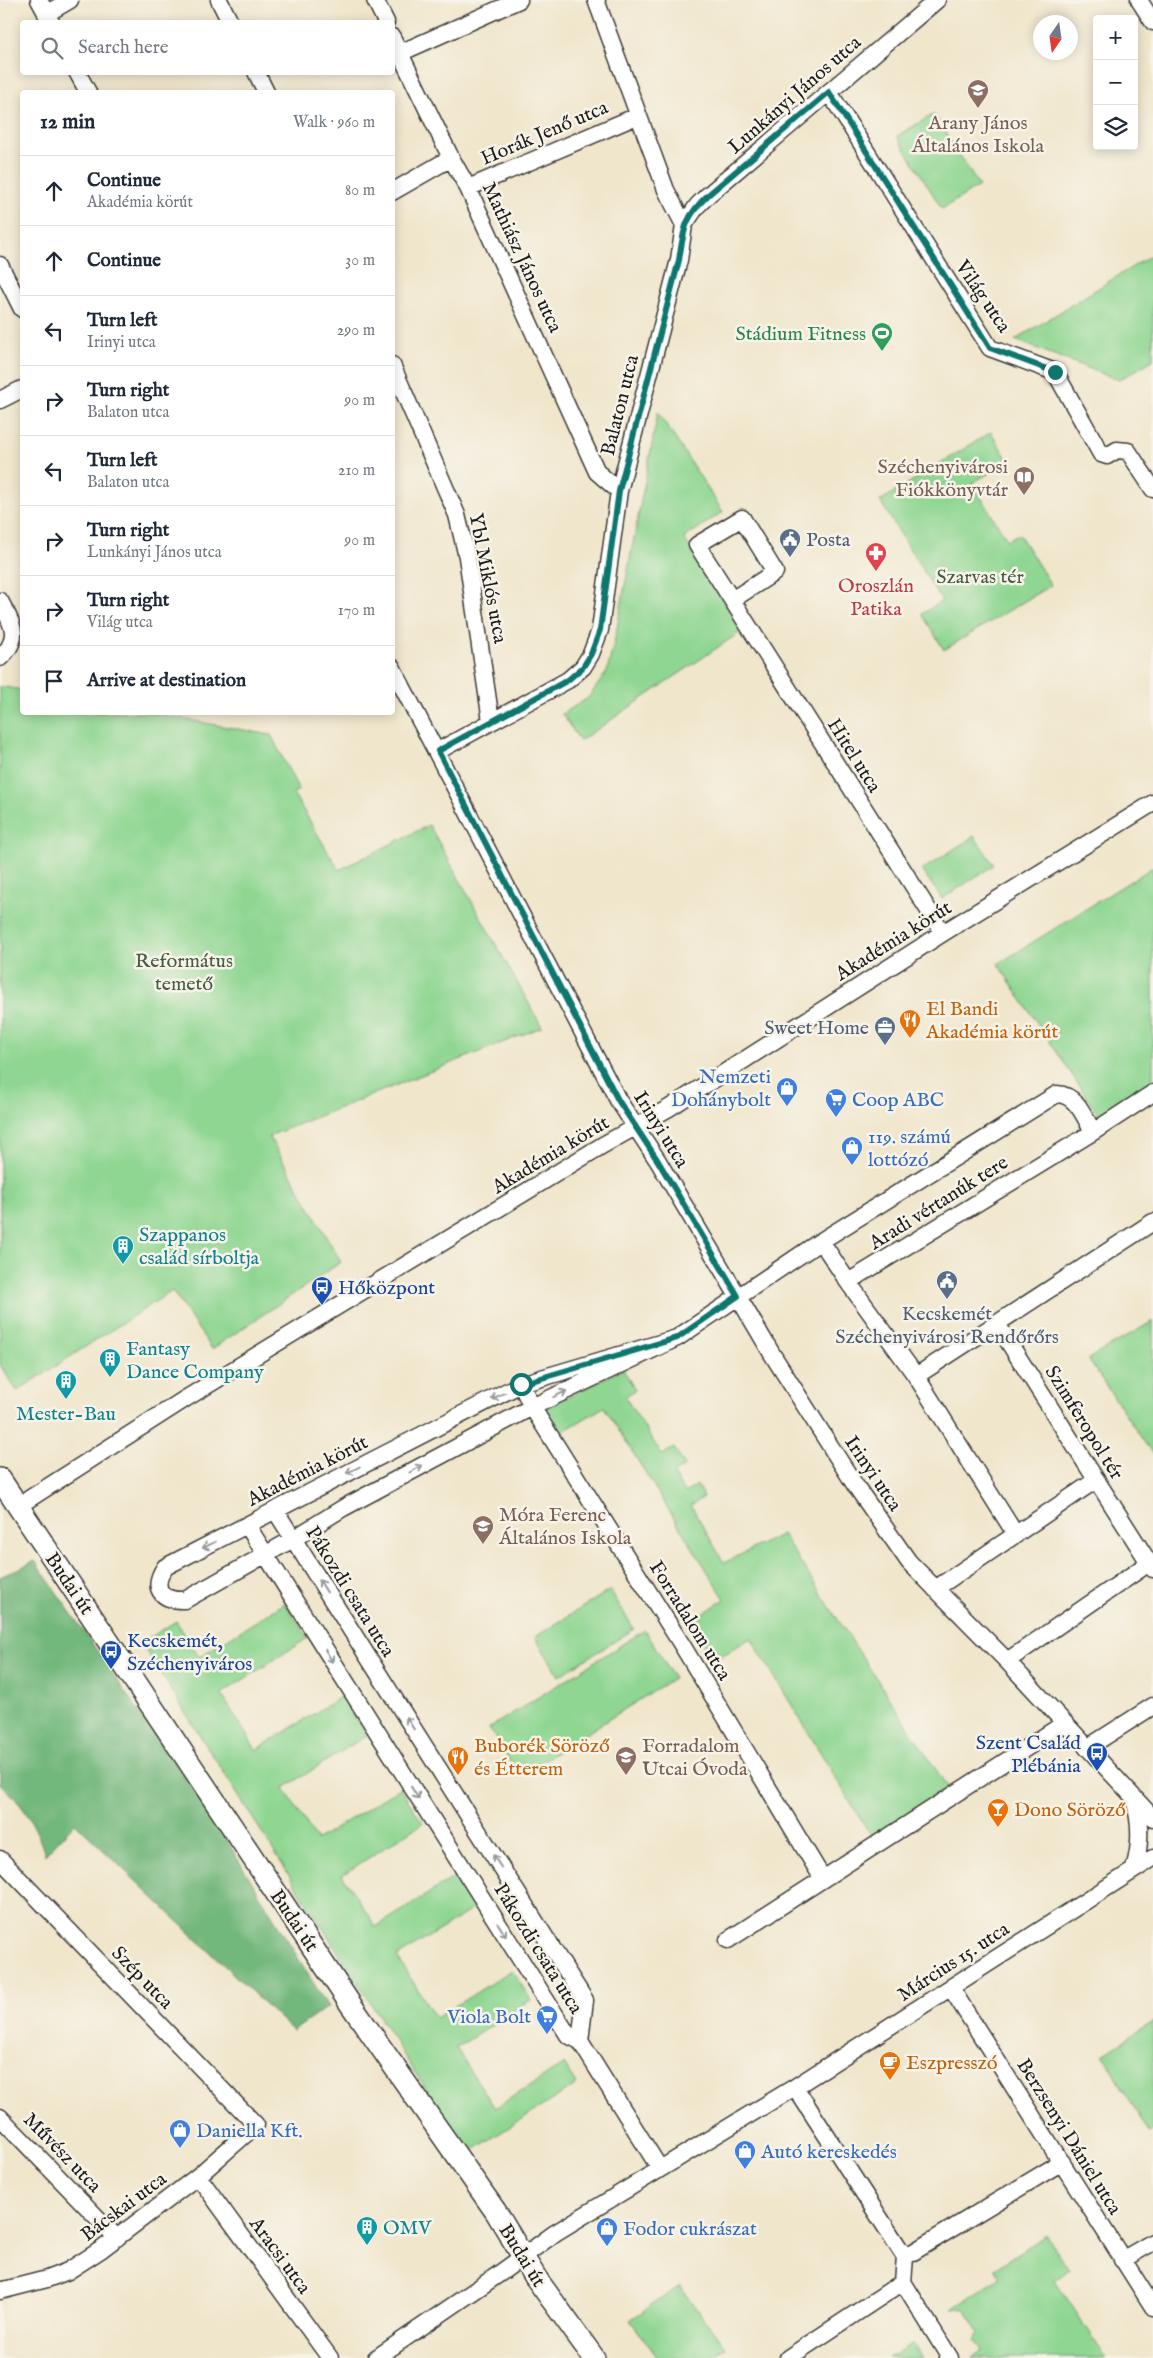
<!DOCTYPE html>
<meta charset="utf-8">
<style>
body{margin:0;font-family:"IM FELL English",serif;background:#f6f6f7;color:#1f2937}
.controls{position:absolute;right:15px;top:15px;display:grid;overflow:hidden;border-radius:5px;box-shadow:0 2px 12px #0003}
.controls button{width:45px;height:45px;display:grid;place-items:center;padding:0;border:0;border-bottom:1px solid #e0e1e3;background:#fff;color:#1f2937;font:25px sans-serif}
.compass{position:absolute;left:1033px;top:15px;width:45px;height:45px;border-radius:50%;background:#fff;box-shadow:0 2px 12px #0003;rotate:193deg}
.stop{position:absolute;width:15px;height:15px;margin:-11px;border:4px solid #0f766e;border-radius:50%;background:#fff}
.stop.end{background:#0f766e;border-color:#fff;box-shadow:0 1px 5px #0008}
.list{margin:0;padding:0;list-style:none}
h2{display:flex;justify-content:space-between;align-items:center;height:65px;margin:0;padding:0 20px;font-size:21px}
h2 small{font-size:16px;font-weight:400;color:#747a83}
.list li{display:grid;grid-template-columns:32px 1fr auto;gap:15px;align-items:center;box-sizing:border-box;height:70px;padding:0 20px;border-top:1px solid #e0e1e3}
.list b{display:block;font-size:19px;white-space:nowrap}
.list p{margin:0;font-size:16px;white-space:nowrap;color:#747a83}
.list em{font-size:16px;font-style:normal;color:#747a83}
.icon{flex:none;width:28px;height:28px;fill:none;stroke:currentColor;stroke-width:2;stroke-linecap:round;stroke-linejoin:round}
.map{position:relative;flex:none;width:1153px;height:2358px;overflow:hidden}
.search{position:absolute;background:#fff;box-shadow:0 2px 12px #0003;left:20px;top:20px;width:375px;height:55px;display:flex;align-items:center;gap:12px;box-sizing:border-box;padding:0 18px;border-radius:5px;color:#747a83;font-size:19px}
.panel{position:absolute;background:#fff;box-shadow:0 2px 12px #0003;left:20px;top:90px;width:375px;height:625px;border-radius:5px}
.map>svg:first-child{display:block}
.green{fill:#8ed691;stroke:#557956}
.forest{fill:#72b77b;stroke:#476a4c}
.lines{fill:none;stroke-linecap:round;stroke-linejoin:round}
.minor-casing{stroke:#3c3a36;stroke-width:19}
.major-casing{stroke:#3c3a36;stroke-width:24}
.minor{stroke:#fff;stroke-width:16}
.major{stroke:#fff;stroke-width:21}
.oneway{stroke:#999}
.route{stroke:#0f766e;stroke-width:6}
.labels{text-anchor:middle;stroke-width:5;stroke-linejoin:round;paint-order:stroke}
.street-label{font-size:20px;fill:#1c1c1c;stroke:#f7f3e8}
.education-label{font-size:20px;fill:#785e54;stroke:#f7f3e8;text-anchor:start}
.leisure-label{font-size:20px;fill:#27864d;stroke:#f7f3e8;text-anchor:end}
.service-label{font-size:20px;fill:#4e5e75;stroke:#f7f3e8;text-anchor:start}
.park-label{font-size:20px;fill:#445d45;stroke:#f7f3e8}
.health-label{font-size:20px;fill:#be3a42;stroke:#f7f3e8}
.food-label{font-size:20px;fill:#c56008;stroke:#f7f3e8;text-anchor:start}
.shop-label{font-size:20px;fill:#366cbe;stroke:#f7f3e8;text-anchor:start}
.culture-label{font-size:20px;fill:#0d838f;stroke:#f7f3e8;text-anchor:start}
.transit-label{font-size:20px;fill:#164399;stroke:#f7f3e8;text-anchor:start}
</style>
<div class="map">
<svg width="1153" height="2358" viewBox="0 0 1153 2358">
<rect width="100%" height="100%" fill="#f7f3e8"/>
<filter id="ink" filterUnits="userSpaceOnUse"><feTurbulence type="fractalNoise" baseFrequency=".02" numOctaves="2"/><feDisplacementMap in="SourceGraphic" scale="10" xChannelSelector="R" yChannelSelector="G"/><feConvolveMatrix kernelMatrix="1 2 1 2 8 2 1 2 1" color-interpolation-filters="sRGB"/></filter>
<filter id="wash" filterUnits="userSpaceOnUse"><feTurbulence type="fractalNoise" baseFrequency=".0096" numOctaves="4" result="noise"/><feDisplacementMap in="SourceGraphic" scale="20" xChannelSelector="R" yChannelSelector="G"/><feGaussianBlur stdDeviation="1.12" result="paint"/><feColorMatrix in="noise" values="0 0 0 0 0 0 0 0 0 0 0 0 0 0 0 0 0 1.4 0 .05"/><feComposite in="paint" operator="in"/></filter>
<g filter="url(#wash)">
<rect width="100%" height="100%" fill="#f0e6cc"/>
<path class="green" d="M934,114L979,186L942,209L897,136Z
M1153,254V360L1119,380L1015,340Z
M658,412L723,512L684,538L742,631L580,741L562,714L588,698L607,672L615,638Z
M991,432L1009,462L972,483L1007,540L1019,534L1051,585L944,650L922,614L942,601L880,501Z
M0,686L22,690V712L151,713L271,735L299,790L293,793L339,870L429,825L542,1027L269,1136L341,1262L212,1349L172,1291L17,1391L0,1365Z
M974,836L994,865L942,899L922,870Z
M1153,867V1084L1102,1120L998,964Z
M1153,1321V1455L1088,1359Z
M623,1369L635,1390L625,1397L662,1455L674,1448L685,1466L673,1474L685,1493L697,1485L704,1497L691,1505L724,1563L782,1534L948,1788L871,1836L751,1638L713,1661L690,1622L725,1599L604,1407L557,1435L541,1411Z
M610,1590L634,1629L559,1676L535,1637Z
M285,1603L308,1638L221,1694L256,1750L342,1696L367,1735L284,1788L317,1840L400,1788L423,1823L342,1875L376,1927L456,1876L476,1907L397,1957L436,2018L512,1970L531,2000L456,2048L495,2108L564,2064L577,2084L467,2154L141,1643L176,1621L199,1657Z
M645,1630L674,1678L519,1776L489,1728Z
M1153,2022V2131L1149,2133L1103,2054Z
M1046,2235L1069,2270L1055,2280L1106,2358H972L982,2352L975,2340L979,2333L965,2309L953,2308L1000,2278L994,2269Z
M680,2286L726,2348L709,2358H658L630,2320Z
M913,2343L923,2358H888Z"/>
<path class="forest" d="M35,1561L216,1823L328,2007L293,2031L75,1823L45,1855C36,1826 24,1804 0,1785V1577Z"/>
</g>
<g filter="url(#ink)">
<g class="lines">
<g class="minor-casing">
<path id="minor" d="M39,0L51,22
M219,0L230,22
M375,0L386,22
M1139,0L1153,22
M46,14L70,0
M392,37L451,158L468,188L597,472L619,491
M400,53L519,0
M77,72L88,92
M256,72L266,92
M829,92L990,348L1055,372L1101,454L1107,456L1117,450L1128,451L1153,489
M468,188L637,116
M392,192L451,158
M684,225L697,206L708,195L937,0
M0,265L22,309
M392,365L457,515L467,557L491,721
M0,400L22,389
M732,600L775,572L742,518L697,545L732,600L943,933
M0,601C12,623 22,638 0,658
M392,667L618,1100L658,1161L772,1354L855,1485L909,1562L1007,1661L1153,1818
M438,751L568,680L583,667L591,654L600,630L619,491L679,260L684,225L666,190L596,0
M821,1241L1057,1094C1077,1095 1084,1116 1093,1132
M848,1282L916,1376L1016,1535
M997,1324L1153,1569
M677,1338L521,1384L165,1567C151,1588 161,1601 185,1600L293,1539L343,1508L532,1407L677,1338L821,1241L848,1282L1093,1132L1153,1093
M916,1376L1153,1222
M521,1384L532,1407L682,1645L823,1879L1065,1723
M18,1506L185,1399L603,1145L669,1108L943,933L1153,803
M275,1510L585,2000L580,2041
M247,1525L568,2035L580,2041
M935,1589L1096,1480
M1007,1661L1149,1563
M1087,1748L1153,1706
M1134,1799C1141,1825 1141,1844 1134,1869
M0,1859L256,2125L198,2176L102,2249L68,2271L47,2279L0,2291
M728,1940L823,1879
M951,1988L1153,2307
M580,2041L660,2169
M795,2087L905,2257
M0,2117L117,2238
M198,2176L330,2358
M1122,2260L1153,2242
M903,2282L950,2358
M376,2358L499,2274L555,2233L795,2087L1153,1858
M788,2358L903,2282L905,2257L1062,2162"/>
</g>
<g class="major-casing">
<path id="major" d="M0,1479L349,2002L496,2212L536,2278L594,2358"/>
</g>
<use href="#minor" class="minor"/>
<use href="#major" class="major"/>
</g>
<defs><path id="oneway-shaft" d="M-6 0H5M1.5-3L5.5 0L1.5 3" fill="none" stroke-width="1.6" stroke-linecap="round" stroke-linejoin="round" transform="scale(1.25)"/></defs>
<g class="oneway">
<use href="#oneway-shaft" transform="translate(560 1394) rotate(-25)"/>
<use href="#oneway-shaft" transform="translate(498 1396) rotate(153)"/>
<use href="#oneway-shaft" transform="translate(416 1469) rotate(-28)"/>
<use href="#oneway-shaft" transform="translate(353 1470) rotate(153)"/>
<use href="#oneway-shaft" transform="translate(209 1545) rotate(153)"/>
<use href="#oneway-shaft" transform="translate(323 1586) rotate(-122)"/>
<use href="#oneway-shaft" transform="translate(329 1656) rotate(58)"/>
<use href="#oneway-shaft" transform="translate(410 1723) rotate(-122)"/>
<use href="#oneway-shaft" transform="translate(415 1793) rotate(58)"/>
<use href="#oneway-shaft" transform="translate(497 1861) rotate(-122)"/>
<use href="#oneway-shaft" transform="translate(502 1930) rotate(58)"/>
</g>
</g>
<g class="lines" filter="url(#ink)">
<path class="route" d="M521,1384L677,1338L738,1296L658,1161L618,1100L438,751L568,680L583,667L591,654L600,630L619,491L679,260C684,229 684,218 708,195L829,92L990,348L1055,372"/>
</g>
<defs>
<g id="school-pin" transform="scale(1.125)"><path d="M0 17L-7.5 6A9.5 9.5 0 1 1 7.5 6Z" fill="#8d6e63" stroke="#f7f3e8"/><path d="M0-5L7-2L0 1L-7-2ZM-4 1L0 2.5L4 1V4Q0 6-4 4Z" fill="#fff"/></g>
<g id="stadium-pin" transform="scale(1.125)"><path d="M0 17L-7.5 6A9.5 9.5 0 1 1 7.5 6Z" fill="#2e9e5b" stroke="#f7f3e8"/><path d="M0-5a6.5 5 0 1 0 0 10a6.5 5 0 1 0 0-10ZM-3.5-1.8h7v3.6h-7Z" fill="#fff"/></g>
<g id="library-pin" transform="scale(1.125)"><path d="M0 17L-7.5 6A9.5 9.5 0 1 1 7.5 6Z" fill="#8d6e63" stroke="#f7f3e8"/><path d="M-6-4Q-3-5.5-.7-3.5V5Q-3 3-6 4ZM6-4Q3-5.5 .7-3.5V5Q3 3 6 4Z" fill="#fff"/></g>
<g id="civic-pin" transform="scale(1.125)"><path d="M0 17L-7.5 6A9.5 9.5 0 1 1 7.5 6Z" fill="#5c6f8a" stroke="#f7f3e8"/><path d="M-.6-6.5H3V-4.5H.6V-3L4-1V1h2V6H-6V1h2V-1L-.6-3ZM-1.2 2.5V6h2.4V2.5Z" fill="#fff"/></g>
<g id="pharmacy-pin" transform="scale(1.125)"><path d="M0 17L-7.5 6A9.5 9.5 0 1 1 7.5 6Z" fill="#e0444e" stroke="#f7f3e8"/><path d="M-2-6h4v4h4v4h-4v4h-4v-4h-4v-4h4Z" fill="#fff"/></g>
<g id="restaurant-pin" transform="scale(1.125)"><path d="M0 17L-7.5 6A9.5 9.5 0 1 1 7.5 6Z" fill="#e8710a" stroke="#f7f3e8"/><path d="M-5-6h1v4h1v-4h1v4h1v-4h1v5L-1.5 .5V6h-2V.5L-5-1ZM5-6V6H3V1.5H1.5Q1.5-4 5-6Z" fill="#fff"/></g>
<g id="office-pin" transform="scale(1.125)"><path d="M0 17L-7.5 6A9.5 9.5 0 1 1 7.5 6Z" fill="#5c6f8a" stroke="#f7f3e8"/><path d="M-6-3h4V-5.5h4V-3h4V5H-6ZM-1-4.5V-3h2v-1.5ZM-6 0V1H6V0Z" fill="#fff"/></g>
<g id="shop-pin" transform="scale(1.125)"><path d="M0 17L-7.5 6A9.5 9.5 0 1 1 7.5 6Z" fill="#3f7fe0" stroke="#f7f3e8"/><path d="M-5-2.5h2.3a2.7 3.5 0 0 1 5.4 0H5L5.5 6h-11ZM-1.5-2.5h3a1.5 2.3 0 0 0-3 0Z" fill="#fff"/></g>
<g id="supermarket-pin" transform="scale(1.125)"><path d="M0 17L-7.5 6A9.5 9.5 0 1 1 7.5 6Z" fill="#3f7fe0" stroke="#f7f3e8"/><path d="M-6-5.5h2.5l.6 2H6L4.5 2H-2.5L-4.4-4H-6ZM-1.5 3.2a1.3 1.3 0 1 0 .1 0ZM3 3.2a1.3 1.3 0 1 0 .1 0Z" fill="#fff"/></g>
<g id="building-pin" transform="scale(1.125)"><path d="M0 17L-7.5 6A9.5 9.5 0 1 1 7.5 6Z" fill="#0f9aa8" stroke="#f7f3e8"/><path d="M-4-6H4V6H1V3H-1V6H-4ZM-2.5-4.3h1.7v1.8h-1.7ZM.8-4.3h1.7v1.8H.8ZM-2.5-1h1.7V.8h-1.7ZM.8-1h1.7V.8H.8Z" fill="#fff"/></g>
<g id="bus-pin" transform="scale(1.125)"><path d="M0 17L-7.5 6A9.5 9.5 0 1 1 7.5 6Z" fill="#1a4fb4" stroke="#f7f3e8"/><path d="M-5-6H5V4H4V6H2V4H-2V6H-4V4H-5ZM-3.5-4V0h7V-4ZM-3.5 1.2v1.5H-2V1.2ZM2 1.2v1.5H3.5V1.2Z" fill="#fff"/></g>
<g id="bar-pin" transform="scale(1.125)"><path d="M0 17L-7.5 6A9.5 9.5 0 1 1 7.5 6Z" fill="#e8710a" stroke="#f7f3e8"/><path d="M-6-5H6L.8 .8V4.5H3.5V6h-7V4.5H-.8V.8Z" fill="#fff"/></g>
<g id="cafe-pin" transform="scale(1.125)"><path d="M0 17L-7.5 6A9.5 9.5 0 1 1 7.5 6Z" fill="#e8710a" stroke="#f7f3e8"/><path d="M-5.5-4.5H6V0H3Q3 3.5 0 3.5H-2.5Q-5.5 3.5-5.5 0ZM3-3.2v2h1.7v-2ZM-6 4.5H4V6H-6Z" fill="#fff"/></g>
</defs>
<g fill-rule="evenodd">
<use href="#school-pin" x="978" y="90"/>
<use href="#stadium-pin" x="882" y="333"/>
<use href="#library-pin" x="1024" y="477"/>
<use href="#civic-pin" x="790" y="539"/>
<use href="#pharmacy-pin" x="876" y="553"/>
<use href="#restaurant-pin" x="910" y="1020"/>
<use href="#office-pin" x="885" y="1027"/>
<use href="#shop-pin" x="787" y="1088"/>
<use href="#supermarket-pin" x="836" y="1099"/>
<use href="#shop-pin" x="852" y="1147"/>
<use href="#building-pin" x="123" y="1246"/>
<use href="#civic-pin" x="947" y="1281"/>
<use href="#bus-pin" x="322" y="1287"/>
<use href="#building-pin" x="110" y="1359"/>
<use href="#building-pin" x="66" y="1381"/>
<use href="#school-pin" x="483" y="1526"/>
<use href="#bus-pin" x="111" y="1651"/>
<use href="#bus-pin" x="1097" y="1753"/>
<use href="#restaurant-pin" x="458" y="1757"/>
<use href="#school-pin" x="626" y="1757"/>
<use href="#bar-pin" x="998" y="1809"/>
<use href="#supermarket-pin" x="547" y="2016"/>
<use href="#cafe-pin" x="890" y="2062"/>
<use href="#shop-pin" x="180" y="2130"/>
<use href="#shop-pin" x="745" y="2151"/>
<use href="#building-pin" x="367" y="2227"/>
<use href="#shop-pin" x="607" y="2228"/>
</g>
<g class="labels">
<g class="street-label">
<text transform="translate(794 94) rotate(-41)" y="7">Lunkányi János utca</text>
<text transform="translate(544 132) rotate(-23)" y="7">Horák Jenő utca</text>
<text transform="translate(523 257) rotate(65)" y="7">Mathiász János utca</text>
<text transform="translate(984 296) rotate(56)" y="7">Világ utca</text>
<text transform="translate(619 405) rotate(-76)" y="7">Balaton utca</text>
<text transform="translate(489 578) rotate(79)" y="7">Ybl Miklós utca</text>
<text transform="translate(855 755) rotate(58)" y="7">Hitel utca</text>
<text transform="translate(893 940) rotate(-32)" y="7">Akadémia körút</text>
<text transform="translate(662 1129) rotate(58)" y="7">Irinyi utca</text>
<text transform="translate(550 1154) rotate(-31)" y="7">Akadémia körút</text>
<text transform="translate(938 1202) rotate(-32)" y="7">Aradi vértanúk tere</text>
<text transform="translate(1085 1422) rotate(58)" y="7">Szimferopol tér</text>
<text transform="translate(307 1470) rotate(-27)" y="7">Akadémia körút</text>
<text transform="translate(874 1473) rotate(56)" y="7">Irinyi utca</text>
<text transform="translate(70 1583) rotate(56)" y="7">Budai út</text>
<text transform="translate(351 1591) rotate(58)" y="7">Pákozdi csata utca</text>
<text transform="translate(691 1620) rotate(58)" y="7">Forradalom utca</text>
<text transform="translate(295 1920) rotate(56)" y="7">Budai út</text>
<text transform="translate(539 1948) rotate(58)" y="7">Pákozdi csata utca</text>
<text transform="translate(953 1961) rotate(-33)" y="7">Március 15. utca</text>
<text transform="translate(143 1977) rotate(46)" y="7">Szép utca</text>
<text transform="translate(1070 2136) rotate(58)" y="7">Berzsenyi Dániel utca</text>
<text transform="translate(63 2152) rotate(46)" y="7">Művész utca</text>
<text transform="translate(123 2206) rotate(-37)" y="7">Bácskai utca</text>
<text transform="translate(281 2255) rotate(54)" y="7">Aracsi utca</text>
<text transform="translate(523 2255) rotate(58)" y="7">Budai út</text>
</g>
<g class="education-label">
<text x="978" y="129" text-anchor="middle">Arany János<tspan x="978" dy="23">Általános Iskola</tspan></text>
<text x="1008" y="473" text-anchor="end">Széchenyivárosi<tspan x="1008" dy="23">Fiókkönyvtár</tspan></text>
<text x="499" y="1521">Móra Ferenc<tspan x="499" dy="23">Általános Iskola</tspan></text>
<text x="642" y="1752">Forradalom<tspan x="642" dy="23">Utcai Óvoda</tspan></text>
</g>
<g class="leisure-label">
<text x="866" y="340">Stádium Fitness</text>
</g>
<g class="service-label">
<text x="806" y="546">Posta</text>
<text x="869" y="1034" text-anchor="end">Sweet Home</text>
<text x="947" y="1320" text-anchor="middle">Kecskemét<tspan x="947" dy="23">Széchenyivárosi Rendőrőrs</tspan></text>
</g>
<g class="park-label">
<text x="980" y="583">Szarvas tér</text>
<text x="184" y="967">Református<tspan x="184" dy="23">temető</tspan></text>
</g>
<g class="health-label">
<text x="876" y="592">Oroszlán<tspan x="876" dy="23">Patika</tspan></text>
</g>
<g class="food-label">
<text x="926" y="1015">El Bandi<tspan x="926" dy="23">Akadémia körút</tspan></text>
<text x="474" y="1752">Buborék Söröző<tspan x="474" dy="23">és Étterem</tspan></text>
<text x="1014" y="1816">Dono Söröző</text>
<text x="906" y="2069">Eszpresszó</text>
</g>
<g class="shop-label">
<text x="771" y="1083" text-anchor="end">Nemzeti<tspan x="771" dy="23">Dohánybolt</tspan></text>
<text x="852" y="1106">Coop ABC</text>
<text x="868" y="1143">119. számú<tspan x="868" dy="23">lottózó</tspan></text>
<text x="531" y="2023" text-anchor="end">Viola Bolt</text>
<text x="196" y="2137">Daniella Kft.</text>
<text x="761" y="2158">Autó kereskedés</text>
<text x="623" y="2235">Fodor cukrászat</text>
</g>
<g class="culture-label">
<text x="139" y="1241">Szappanos<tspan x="139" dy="23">család sírboltja</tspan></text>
<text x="126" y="1355">Fantasy<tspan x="126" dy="23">Dance Company</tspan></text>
<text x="66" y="1420" text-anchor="middle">Mester-Bau</text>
<text x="383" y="2234">OMV</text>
</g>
<g class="transit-label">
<text x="338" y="1294">Hőközpont</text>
<text x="127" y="1647">Kecskemét,<tspan x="127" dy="23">Széchenyiváros</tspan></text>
<text x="1081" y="1749" text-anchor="end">Szent Család<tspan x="1081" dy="23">Plébánia</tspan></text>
</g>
</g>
</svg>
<div class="controls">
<button>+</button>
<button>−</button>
<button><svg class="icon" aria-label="layers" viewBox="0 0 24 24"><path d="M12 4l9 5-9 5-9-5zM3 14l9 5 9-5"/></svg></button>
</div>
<svg class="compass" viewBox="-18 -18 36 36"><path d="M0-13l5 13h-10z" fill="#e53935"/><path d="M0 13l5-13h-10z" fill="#747a83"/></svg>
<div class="stop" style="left:521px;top:1384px"></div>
<div class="stop end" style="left:1055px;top:372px"></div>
<div class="search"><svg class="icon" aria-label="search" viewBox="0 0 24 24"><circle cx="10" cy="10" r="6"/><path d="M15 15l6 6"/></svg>Search here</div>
<section class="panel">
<h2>12 min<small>Walk · 960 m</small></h2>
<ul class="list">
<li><svg class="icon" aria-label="ahead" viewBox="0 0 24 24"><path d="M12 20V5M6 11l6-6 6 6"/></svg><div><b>Continue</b><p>Akadémia körút</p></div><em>80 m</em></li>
<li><svg class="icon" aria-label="ahead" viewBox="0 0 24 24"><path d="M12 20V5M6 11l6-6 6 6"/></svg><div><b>Continue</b></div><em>30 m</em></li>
<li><svg class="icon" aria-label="left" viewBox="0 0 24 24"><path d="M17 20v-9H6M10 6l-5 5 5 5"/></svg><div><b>Turn left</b><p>Irinyi utca</p></div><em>290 m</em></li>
<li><svg class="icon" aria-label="right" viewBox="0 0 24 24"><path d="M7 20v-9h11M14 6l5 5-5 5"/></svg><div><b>Turn right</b><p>Balaton utca</p></div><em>90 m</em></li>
<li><svg class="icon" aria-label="left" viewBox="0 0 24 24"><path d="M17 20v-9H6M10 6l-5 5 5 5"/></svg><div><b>Turn left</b><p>Balaton utca</p></div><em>210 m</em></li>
<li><svg class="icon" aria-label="right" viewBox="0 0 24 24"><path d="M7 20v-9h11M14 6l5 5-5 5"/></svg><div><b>Turn right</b><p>Lunkányi János utca</p></div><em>90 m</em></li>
<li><svg class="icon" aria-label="right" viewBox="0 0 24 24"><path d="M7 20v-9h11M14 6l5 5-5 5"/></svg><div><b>Turn right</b><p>Világ utca</p></div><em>170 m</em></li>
<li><svg class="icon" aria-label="arrive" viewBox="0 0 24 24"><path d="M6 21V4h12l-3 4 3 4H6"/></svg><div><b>Arrive at destination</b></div></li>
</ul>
</section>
</div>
